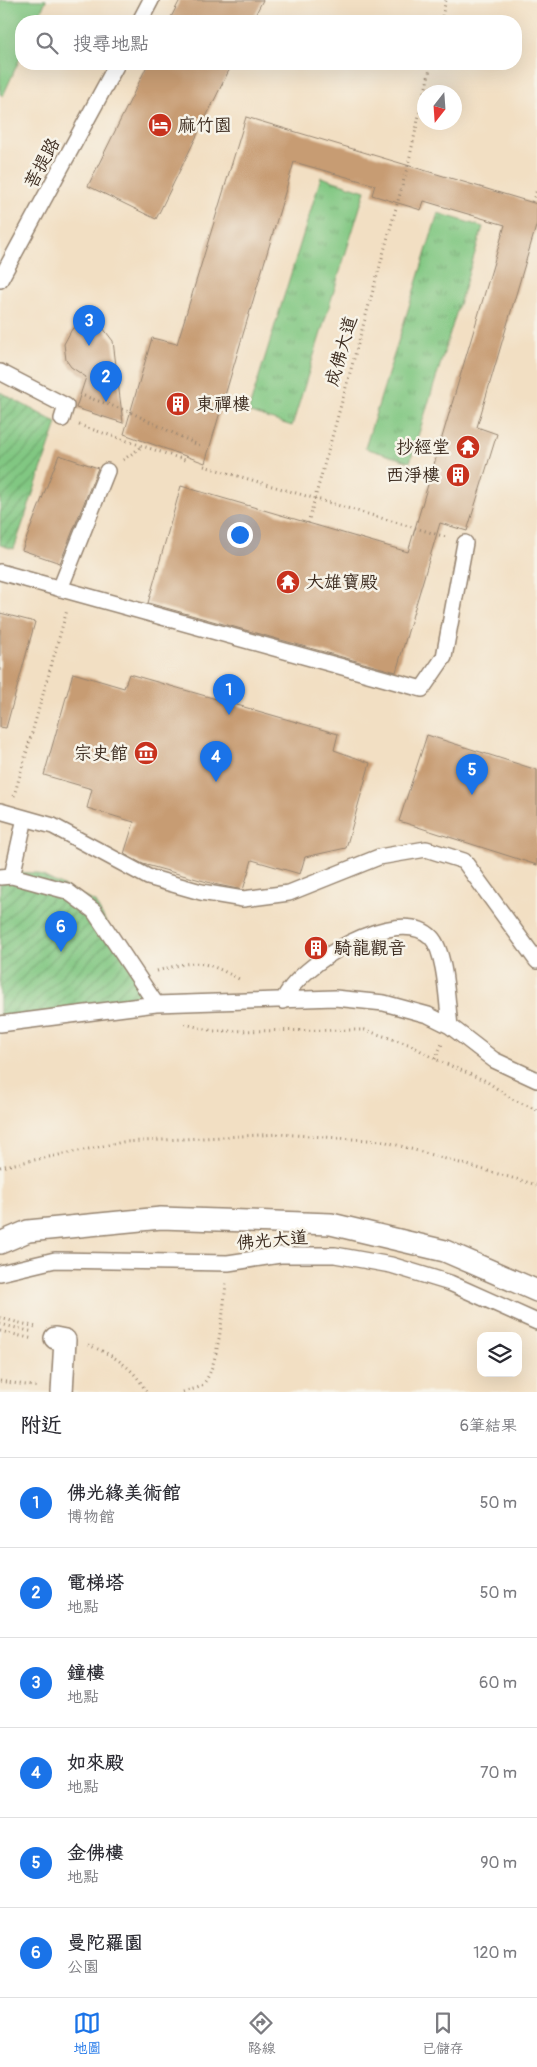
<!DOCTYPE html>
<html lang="zh-TW">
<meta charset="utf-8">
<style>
body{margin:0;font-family:Pangolin,"LXGW WenKai TC",sans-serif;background:#f7f7f7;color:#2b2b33}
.controls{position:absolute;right:15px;bottom:15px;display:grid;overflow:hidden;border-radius:10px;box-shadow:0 5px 20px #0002}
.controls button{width:45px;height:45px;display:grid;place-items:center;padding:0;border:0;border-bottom:1px solid #e1e1e2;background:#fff;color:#2b2b33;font:25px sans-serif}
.compass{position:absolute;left:417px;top:85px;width:45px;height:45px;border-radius:50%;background:#fff;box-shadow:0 5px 20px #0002;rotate:197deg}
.you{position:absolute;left:239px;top:534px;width:18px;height:18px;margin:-12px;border:4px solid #fff;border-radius:50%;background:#1a73e8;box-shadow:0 0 0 8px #1a73e833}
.badge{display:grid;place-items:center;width:32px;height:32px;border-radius:50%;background:#1a73e8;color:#fff;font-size:16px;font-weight:700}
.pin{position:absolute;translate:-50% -41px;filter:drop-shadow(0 1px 2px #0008)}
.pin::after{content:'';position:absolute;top:26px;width:18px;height:15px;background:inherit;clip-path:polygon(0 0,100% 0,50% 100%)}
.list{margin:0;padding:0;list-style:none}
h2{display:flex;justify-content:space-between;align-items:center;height:65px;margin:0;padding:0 20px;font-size:21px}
h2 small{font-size:16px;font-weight:400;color:#7c7c81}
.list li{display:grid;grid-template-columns:32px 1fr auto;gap:15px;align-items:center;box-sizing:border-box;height:90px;padding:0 20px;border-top:1px solid #e1e1e2}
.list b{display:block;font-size:19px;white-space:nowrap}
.list p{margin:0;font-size:16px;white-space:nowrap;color:#7c7c81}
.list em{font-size:16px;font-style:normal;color:#7c7c81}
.icon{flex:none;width:28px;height:28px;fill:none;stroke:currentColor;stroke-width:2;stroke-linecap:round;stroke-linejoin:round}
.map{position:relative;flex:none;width:537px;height:1392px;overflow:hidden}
.search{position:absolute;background:#fff;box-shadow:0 5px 20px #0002;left:15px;right:15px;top:15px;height:55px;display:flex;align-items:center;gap:12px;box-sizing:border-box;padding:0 18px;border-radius:20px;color:#7c7c81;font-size:19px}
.sheet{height:605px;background:#fff}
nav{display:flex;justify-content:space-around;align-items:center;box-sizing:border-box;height:70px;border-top:1px solid #e1e1e2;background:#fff;font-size:14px;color:#7c7c81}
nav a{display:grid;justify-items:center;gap:2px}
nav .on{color:#1a73e8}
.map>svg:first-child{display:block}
.grass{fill:url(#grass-tufts);stroke:#5e7850}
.garden{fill:url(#garden-furrows);stroke:#5e7850}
.pitch{fill:#81c782;stroke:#5e7850}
.building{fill:#c79c73}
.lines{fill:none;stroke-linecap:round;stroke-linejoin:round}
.service-casing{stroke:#968470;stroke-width:18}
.pedestrian-casing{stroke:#968470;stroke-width:24}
.path{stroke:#968470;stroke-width:3;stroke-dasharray:1 4;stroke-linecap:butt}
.service{stroke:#fff;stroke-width:15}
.pedestrian{stroke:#fff;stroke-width:21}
.labels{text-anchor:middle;stroke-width:5;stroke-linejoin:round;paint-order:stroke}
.poi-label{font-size:18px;fill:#3b2a1e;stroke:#f7f3e8;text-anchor:start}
.street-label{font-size:18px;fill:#3b2a1e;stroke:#f7f3e8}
</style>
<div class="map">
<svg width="537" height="1392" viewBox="0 0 537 1392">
<defs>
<pattern id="grass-tufts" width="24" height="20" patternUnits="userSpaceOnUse" patternTransform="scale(1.25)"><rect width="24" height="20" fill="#81c782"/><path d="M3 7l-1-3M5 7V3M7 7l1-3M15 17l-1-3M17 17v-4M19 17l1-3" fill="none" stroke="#6ba26a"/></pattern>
<pattern id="garden-furrows" width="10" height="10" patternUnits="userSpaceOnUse" patternTransform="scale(1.25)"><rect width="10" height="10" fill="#81c782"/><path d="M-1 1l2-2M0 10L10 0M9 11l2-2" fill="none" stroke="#6ba26a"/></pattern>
</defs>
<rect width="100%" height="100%" fill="#f7f3e8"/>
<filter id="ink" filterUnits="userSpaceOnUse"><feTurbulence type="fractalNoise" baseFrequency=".02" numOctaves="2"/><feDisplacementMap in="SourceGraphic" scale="10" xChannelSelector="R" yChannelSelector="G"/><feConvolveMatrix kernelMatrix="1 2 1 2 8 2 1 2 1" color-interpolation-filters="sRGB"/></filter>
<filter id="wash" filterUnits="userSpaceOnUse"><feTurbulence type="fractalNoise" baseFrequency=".0096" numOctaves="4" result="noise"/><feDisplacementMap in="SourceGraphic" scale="20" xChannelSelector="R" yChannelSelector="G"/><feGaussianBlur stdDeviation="1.12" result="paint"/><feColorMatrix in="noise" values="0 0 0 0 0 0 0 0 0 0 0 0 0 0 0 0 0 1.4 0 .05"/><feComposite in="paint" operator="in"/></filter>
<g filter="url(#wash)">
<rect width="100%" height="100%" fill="#f2dfc3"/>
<path class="grass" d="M321,177L365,191L292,426L248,412Z
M438,213L483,227L410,462L365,448Z"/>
<path class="garden" d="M0,392L57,423L14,549L0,545Z
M0,872L37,873L95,902L149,1001L0,1019Z"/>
<path class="pitch" d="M0,0H46L37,21H21V56L3,96L0,94Z"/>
<g id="blocks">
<path class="building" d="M180,0H263L252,21H169Z
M148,64H232L156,219L88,186Z
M246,117L537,204V223L477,427L497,434L467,531L440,523L396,672L148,603L181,486L408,552L505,225L424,201L421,210L372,195L375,185L294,162L205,463L124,434L152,338L177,344Z
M87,323L103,328L113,341L123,423L76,408L86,377L71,367L66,360L64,344L72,329Z
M59,455L98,468L60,563L22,550Z
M0,613L35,622L6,728L0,727Z
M73,673L124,688L129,674L338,734L334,750L370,763L346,848L305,857L300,874L252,860L243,890L218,885L143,864L124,854L134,822L87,808L92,789L44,775Z
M427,735L537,770V865L399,821Z"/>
</g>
</g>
<g filter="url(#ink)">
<use href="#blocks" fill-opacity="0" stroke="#968470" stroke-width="1"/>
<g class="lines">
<g class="service-casing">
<path id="service" d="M140,21L151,0
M0,280L117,64
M0,372L66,406L62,419
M0,572L422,689L444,657L465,543
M60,589L107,471
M0,811L53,826L148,877L201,892L243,899L289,893L379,857L426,849L464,861L537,961
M12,876L25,818
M0,877L12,876L67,891L94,911L156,1004
M283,1001C297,965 398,903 431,937C446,952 447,1004 450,1026
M0,1024L156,1004L335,998L384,1003L428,1015L450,1026L494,1060L537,1080
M0,1273L55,1260L228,1263L280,1255H335L391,1265L450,1283L537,1322"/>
</g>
<g class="pedestrian-casing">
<path id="pedestrian" d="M0,1243L28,1231L161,1218L331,1224L445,1251L537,1291
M55,1338L65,1340L62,1392"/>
</g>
<path class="path" d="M441,21L446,0
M425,92L431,64
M532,202L537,190
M84,396L130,412L200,446
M79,425L188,461
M123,460L140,448
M204,466L446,537
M308,523L408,165L424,93
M14,796L67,610
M157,971C198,959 203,960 241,980
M185,1024L214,1031L365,1030L411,1045L435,1059L486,1081L512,1099L537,1110
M435,1059L442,1044
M0,1167L123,1142L280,1134L383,1141L537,1185
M0,1318L36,1327
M0,1324L33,1332
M0,1331L33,1339
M88,1345C112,1354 135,1368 146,1392
M0,1381L39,1387
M183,1392C188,1390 197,1389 201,1386C218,1373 224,1305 226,1283"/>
<use href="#service" class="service"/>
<use href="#pedestrian" class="pedestrian"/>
</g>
</g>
<defs>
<g id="hotel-disc" transform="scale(1.25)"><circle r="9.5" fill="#c8321e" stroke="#f7f3e8"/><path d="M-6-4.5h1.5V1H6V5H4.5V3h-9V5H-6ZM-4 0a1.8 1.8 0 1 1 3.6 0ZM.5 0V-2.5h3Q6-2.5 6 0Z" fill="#fff"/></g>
<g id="building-disc" transform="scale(1.25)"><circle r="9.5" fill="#c8321e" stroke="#f7f3e8"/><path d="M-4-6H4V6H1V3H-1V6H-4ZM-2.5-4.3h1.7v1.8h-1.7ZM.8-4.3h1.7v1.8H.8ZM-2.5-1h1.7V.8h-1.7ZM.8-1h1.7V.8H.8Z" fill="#fff"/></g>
<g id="temple-disc" transform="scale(1.25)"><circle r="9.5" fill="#c8321e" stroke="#f7f3e8"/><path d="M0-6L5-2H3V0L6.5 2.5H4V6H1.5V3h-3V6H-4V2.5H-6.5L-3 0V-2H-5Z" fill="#fff"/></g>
<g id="museum-disc" transform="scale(1.25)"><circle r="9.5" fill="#c8321e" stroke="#f7f3e8"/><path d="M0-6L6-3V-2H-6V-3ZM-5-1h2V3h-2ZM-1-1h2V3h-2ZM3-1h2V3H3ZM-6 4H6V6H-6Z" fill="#fff"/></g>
</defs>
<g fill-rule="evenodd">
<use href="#hotel-disc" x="160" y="125"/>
<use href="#building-disc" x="178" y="404"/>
<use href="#temple-disc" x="468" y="447"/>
<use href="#building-disc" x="458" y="475"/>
<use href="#temple-disc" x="288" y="582"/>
<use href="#museum-disc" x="146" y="753"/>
<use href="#building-disc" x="316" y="948"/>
</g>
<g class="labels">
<g class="poi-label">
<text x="178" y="131">麻竹園</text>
<text x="196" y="410">東禪樓</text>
<text x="450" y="453" text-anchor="end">抄經堂</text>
<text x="440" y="481" text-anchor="end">西淨樓</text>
<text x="306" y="588">大雄寶殿</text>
<text x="128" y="759" text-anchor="end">宗史館</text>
<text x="334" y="954">騎龍觀音</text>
</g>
<g class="street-label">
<text transform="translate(42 163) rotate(-62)" y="6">菩提路</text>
<text transform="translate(341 351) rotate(-74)" y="6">成佛大道</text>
<text transform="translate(272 1240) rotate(-5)" y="6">佛光大道</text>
</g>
</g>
</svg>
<div class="controls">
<button><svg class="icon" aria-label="layers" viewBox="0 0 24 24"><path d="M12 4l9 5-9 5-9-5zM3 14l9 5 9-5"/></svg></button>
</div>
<svg class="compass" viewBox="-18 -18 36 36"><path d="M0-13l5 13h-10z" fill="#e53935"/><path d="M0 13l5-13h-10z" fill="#7c7c81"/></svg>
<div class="you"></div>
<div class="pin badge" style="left:229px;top:715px">1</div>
<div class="pin badge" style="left:106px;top:402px">2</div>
<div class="pin badge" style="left:89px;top:346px">3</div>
<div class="pin badge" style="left:216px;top:782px">4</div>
<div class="pin badge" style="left:472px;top:795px">5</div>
<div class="pin badge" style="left:61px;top:952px">6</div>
<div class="search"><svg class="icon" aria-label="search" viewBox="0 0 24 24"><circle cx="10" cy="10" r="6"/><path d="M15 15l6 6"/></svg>搜尋地點</div>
</div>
<section class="sheet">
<h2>附近<small>6筆結果</small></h2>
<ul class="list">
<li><span class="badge">1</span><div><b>佛光緣美術館</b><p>博物館</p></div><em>50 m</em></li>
<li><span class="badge">2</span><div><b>電梯塔</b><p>地點</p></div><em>50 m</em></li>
<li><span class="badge">3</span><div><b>鐘樓</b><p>地點</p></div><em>60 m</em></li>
<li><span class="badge">4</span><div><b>如來殿</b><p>地點</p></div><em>70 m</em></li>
<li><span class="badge">5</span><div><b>金佛樓</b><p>地點</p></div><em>90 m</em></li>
<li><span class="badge">6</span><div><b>曼陀羅園</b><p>公園</p></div><em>120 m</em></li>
</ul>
</section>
<nav>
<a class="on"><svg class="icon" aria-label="map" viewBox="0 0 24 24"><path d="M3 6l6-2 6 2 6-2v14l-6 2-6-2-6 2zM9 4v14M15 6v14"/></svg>地圖</a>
<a><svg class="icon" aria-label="directions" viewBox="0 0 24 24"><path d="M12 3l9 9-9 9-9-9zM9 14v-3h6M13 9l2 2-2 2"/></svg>路線</a>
<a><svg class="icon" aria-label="saved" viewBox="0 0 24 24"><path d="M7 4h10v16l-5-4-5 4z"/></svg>已儲存</a>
</nav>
